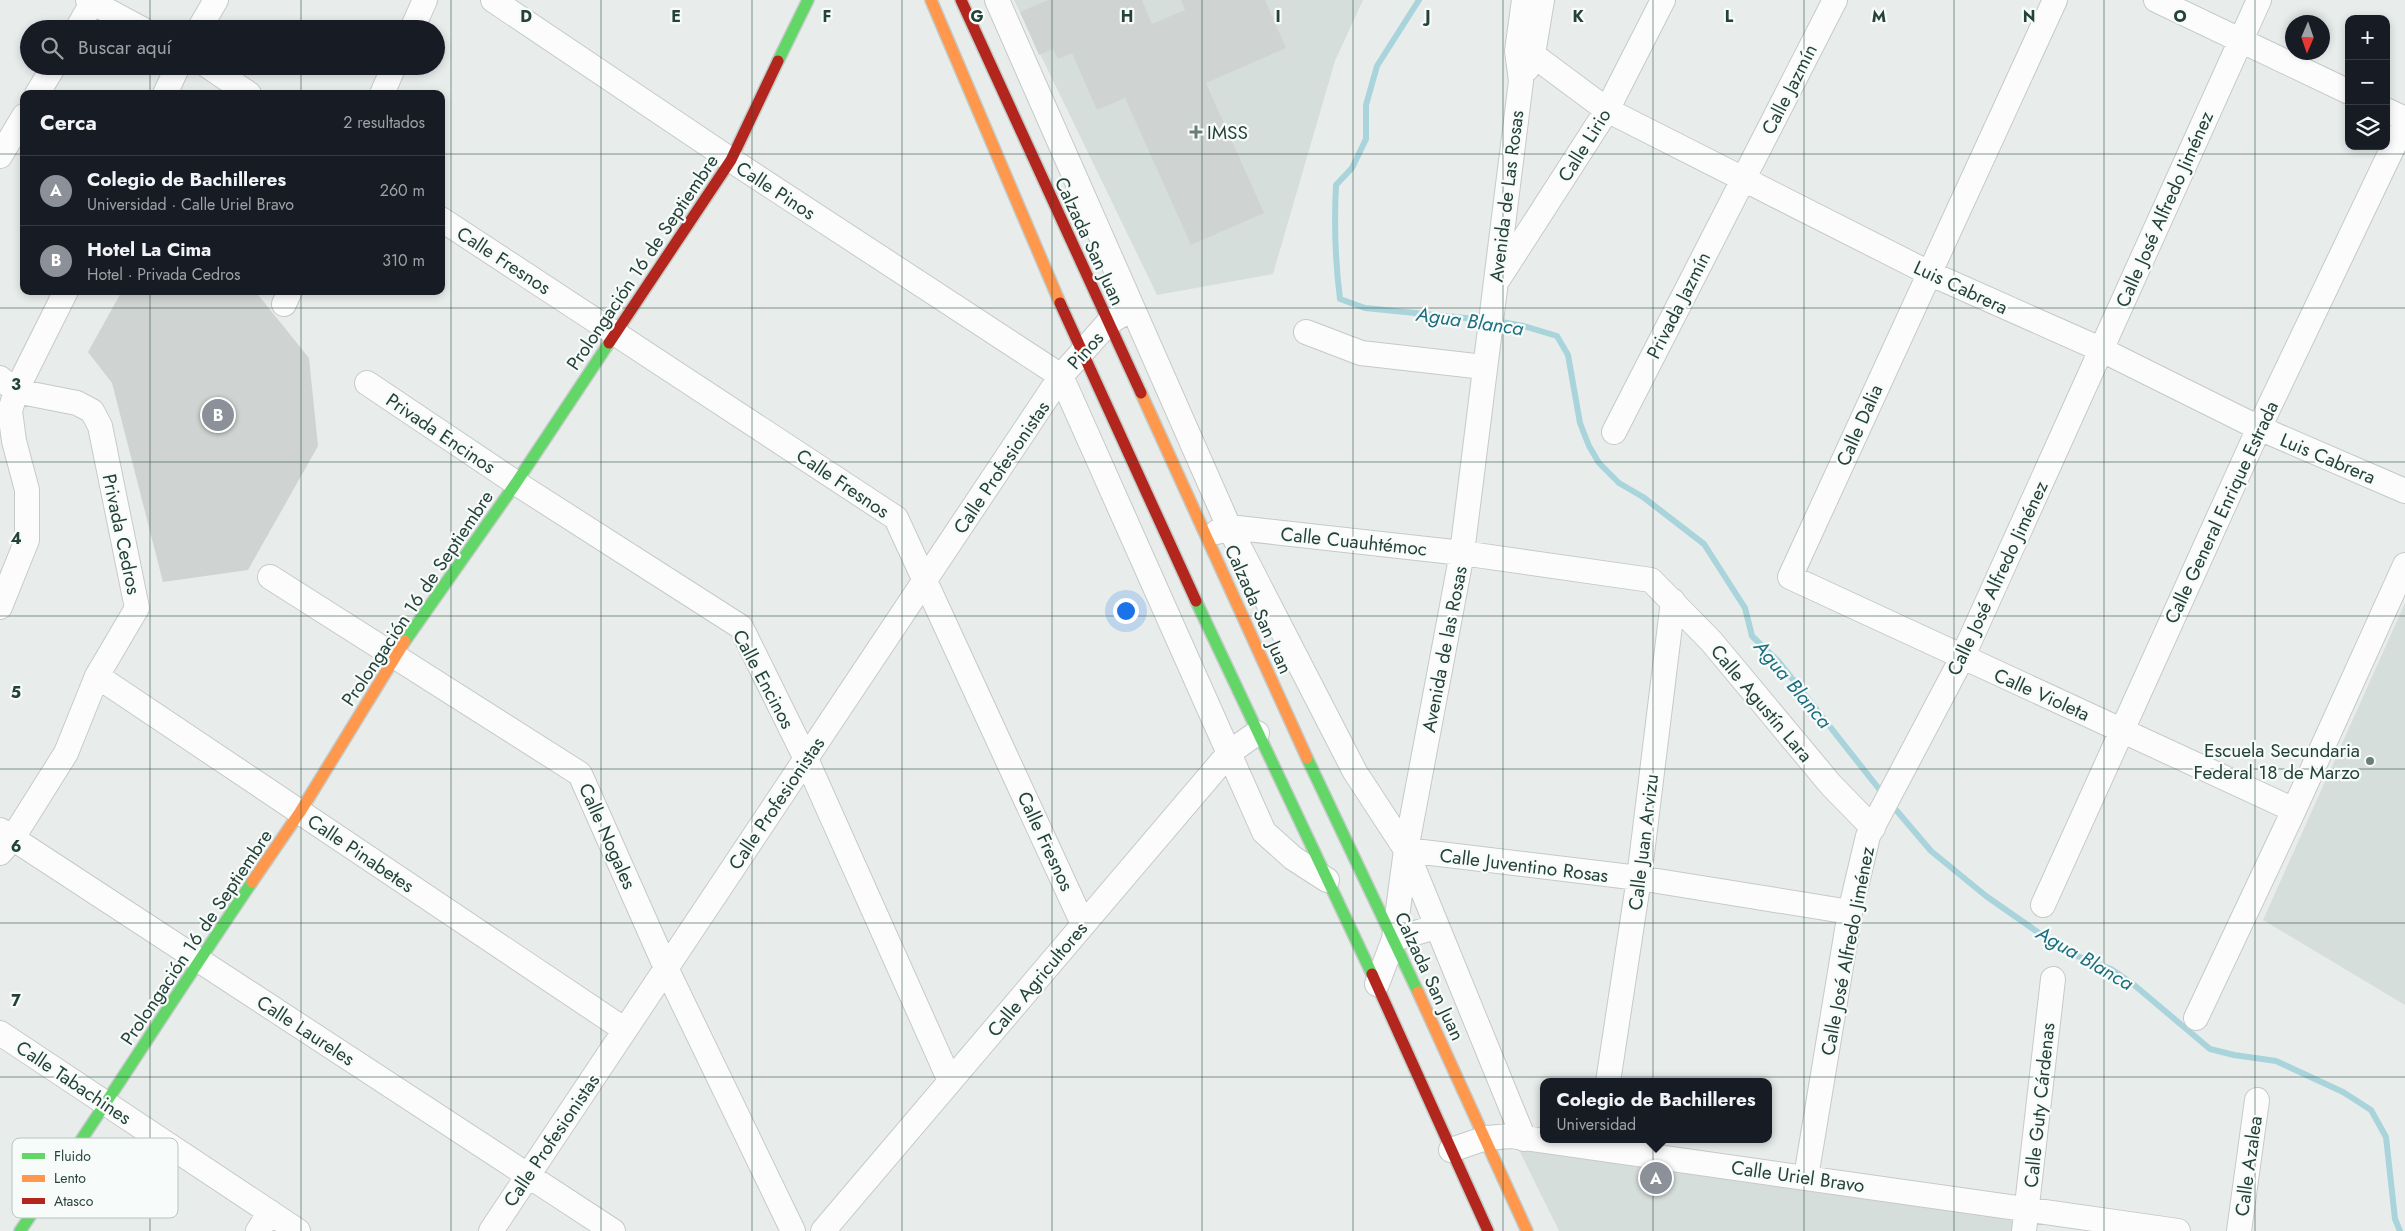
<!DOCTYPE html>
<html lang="es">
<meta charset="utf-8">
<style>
body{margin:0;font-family:Jost,sans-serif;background:#242831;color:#f1f3f6}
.controls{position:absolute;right:15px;top:15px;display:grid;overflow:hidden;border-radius:10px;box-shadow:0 2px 8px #0003}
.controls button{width:45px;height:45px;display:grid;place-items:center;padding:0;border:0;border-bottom:1px solid #363941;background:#171b24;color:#f1f3f6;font:25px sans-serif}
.compass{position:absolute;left:2285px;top:15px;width:45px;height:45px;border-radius:50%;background:#171b24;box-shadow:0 2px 8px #0003;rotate:182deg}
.you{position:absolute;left:1125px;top:610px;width:18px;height:18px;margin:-12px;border:4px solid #fff;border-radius:50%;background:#1a73e8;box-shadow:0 0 0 8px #1a73e833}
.badge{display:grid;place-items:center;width:32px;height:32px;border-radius:50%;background:#8c9099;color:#fff;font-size:16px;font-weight:700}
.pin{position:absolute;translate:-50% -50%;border:2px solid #fff;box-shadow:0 1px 5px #0006}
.popup{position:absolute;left:1540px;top:1078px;width:232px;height:65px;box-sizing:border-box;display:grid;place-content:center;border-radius:10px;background:#171b24;filter:drop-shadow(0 1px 4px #0005);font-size:16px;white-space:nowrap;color:#9ea1a6}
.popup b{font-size:19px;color:#f1f3f6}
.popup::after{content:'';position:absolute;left:50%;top:100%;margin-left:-10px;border:10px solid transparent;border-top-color:#171b24}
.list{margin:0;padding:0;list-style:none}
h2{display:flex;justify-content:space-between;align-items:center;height:65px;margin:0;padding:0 20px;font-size:21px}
h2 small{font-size:16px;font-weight:400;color:#9ea1a6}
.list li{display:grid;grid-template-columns:32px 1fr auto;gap:15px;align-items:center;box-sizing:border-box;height:70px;padding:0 20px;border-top:1px solid #363941}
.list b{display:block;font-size:19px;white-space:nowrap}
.list p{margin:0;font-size:16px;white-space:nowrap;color:#9ea1a6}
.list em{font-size:16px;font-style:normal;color:#9ea1a6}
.icon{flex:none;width:28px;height:28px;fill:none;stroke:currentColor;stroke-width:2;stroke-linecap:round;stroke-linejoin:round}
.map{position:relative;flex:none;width:2405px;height:1231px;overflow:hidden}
.search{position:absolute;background:#171b24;box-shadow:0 2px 8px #0003;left:20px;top:20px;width:425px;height:55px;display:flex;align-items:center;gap:12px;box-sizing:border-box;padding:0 18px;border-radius:28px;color:#9ea1a6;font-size:19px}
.panel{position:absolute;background:#171b24;box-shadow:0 2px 8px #0003;left:20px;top:90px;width:425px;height:205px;border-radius:10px}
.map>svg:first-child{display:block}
.built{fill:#d6dedb}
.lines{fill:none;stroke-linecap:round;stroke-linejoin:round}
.stream{stroke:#a9d4db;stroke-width:6}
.building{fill:#cfd4d2}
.street-casing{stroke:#c5cac8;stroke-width:26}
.fast-casing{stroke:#c3cbc8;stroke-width:14}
.slow-casing{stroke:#c3cbc8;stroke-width:14}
.jam-casing{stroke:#c3cbc8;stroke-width:14}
.street{stroke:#fcfcfc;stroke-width:24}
.fast{stroke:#63d668;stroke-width:11}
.slow{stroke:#ff974d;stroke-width:11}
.jam{stroke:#b3261e;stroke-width:11}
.grid{fill:none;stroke:#24423a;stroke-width:1;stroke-opacity:0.55}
.poi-dot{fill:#697e78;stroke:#f7fbf9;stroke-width:2}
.labels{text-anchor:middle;stroke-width:4.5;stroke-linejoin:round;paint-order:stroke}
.street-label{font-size:19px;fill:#24423a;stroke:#f7fbf9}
.poi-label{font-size:19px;fill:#24423a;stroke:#f7fbf9;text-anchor:start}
.water-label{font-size:20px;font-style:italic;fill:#1c6f80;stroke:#f7fbf9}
.key{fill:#f7fbf9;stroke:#b8c4c0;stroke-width:1}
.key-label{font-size:14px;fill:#24423a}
.grid-label{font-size:16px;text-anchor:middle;font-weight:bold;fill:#24423a;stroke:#f7fbf9;stroke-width:4.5;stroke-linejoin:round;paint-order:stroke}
</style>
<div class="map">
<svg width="2405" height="1231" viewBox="0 0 2405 1231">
<rect width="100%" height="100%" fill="#e8edeb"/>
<path class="built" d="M1014,0H1363L1335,61L1273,274L1157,295Z
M2405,603V1005L2263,920Z
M1515,1142L2025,1212L2023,1231H1559Z"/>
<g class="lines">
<path class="stream" d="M1419,0L1377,66L1366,105V139L1352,168L1336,185C1334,224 1335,260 1340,299L1365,308L1486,320
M1496,321L1524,326L1557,336L1568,355L1580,423L1589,446L1599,463L1619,483L1643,497L1704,544L1745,608L1752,636L1779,662L1883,794
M1891,804L1931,851L1986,896L2039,933L2077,956L2111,969L2133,984L2210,1049L2234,1055L2276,1061L2343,1092L2371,1110L2386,1137L2395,1219L2400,1231"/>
</g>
<path class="building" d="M1048,0H1142L1152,24L1185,10L1181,0H1265L1286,48L1206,83L1264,213L1191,245L1125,98L1097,110L1072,53L1058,59L1053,49L1039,55L1020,12Z
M122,291H255L309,358L318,446L248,570L163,582L112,383L88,352Z"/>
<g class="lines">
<g class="street-casing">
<path id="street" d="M88,0L142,29
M493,0L731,160L1061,376
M997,0L1229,527L1355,772L1406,850L1524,1139
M2055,0L1790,577L2294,810
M2156,0L2349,92
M77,29L92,3
M199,29L216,0
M412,29L425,0
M1517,51L1533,55L1607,110L1929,273L2100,349L2259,428L2405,491
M208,66L249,94
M1527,69L1534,48L1542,0
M37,94L54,66
M165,94L178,66
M382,94L394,66
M2386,110L2405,119
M0,156L24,116
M441,219L896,518L1083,924
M1499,278L1607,110L1663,0
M284,304L290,291
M1306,332L1361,353L1484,367
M1061,376L1264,832L1293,858L1327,880
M0,378L16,391L77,403L92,411L100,426L137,608L97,676L66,753L12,839L0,853
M367,383L516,483L741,627L806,759L950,1081
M1614,432L1835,0
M1217,532L1229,527L1462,553L1651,580L1711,641L1831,785L1873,828
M270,577L580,774L666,968L793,1231
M0,607L27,540V490L14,441L10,411L16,391L66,291
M97,676L625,1030
M0,830L613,1231
M1406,850L1639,878L1850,912
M2043,905L2259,428L2405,122
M1394,939L1436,927
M1377,984L1394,939L1406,850L1462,553L1521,81L1517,51L1524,0
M2196,1018L2294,810L2405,565
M0,1033L298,1231
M1608,1082L1639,878L1673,601
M1451,1150L1486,1138L1511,1136L2178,1231
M1806,1177L1850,912L1868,836L1962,658L2259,0
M258,1231L270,1212
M491,1231L1061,376L1108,323L1123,314
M823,1231L1230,752L1257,733
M2024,1231L2053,979
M2239,1231L2257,1100"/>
</g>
<g class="fast-casing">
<path id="fast" d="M778,61L808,0
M1196,601L1372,974
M405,641L516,483L609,343
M1307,758L1418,992
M20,1231C99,1116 173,998 252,882"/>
</g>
<g class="slow-casing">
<path id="slow" d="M931,0L1060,303
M1141,393L1307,758
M252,882L300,812L405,641
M1418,992L1527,1231"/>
</g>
<g class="jam-casing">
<path id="jam" d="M961,0L1141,393
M1060,303L1196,601
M609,343L731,160L778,61
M1372,974L1488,1231"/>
</g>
<use href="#street" class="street"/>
<use href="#fast" class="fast"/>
<use href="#slow" class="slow"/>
<use href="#jam" class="jam"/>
</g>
<path class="grid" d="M150,0V29M301,0V29M451,0V1231M601,0V1231M752,0V1231M902,0V1231M1052,0V1231M1202,0V1231M1353,0V1231M1503,0V1231M1653,0V1231M1804,0V1231M1954,0V1231M2104,0V1231M2255,0V1231M150,66V94M301,66V94M0,154H24M441,154H2405M150,291V1231M301,291V1231M0,308H2405M0,462H2405M0,616H2405M0,769H2405M0,923H2405M0,1077H2405"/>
<g class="poi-dot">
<path d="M1193.5 124.5h5v5h5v5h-5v5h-5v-5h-5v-5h5z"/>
<circle cx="2370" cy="761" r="5"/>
</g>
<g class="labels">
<g class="street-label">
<text transform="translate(1789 89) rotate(-63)" y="7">Calle Jazmín</text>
<text transform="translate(1584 145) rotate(-58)" y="7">Calle Lirio</text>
<text transform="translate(776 190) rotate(33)" y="7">Calle Pinos</text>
<text transform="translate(1506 196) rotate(-83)" y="7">Avenida de Las Rosas</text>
<text transform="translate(2164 209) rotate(-66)" y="7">Calle José Alfredo Jiménez</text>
<text transform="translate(1090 241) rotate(65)" y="7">Calzada San Juan</text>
<text transform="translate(504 260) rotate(33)" y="7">Calle Fresnos</text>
<text transform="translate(642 262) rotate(-56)" y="7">Prolongación 16 de Septiembre</text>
<text transform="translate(1961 287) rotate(25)" y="7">Luis Cabrera</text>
<text transform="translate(1678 305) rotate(-63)" y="7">Privada Jazmín</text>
<text transform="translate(1085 350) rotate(-48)" y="7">Pinos</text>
<text transform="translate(1859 425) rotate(-66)" y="7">Calle Dalia</text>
<text transform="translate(441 433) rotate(34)" y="7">Privada Encinos</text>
<text transform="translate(2328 458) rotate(23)" y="7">Luis Cabrera</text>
<text transform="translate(1001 467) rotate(-56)" y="7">Calle Profesionistas</text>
<text transform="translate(843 483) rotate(34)" y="7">Calle Fresnos</text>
<text transform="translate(2221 512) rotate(-65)" y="7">Calle General Enrique Estrada</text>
<text transform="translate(122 534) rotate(78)" y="7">Privada Cedros</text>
<text transform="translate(1354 541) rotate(6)" y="7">Calle Cuauhtémoc</text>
<text transform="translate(1997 578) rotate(-65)" y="7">Calle José Alfredo Jiménez</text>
<text transform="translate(417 598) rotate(-56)" y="7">Prolongación 16 de Septiembre</text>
<text transform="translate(1259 609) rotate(66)" y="7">Calzada San Juan</text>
<text transform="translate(1444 649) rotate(-79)" y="7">Avenida de las Rosas</text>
<text transform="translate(764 679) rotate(62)" y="7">Calle Encinos</text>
<text transform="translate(2042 694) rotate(24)" y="7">Calle Violeta</text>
<text transform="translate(1762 703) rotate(50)" y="7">Calle Agustín Lara</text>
<text transform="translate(776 803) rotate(-56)" y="7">Calle Profesionistas</text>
<text transform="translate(608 836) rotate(66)" y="7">Calle Nogales</text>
<text transform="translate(1046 841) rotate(65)" y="7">Calle Fresnos</text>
<text transform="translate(1643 842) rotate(-83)" y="7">Calle Juan Arvizu</text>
<text transform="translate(361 853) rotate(34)" y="7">Calle Pinabetes</text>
<text transform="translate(1524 865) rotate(7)" y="7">Calle Juventino Rosas</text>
<text transform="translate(196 937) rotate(-56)" y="7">Prolongación 16 de Septiembre</text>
<text transform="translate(1847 951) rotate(-79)" y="7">Calle José Alfredo Jiménez</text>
<text transform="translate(1430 976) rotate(65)" y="7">Calzada San Juan</text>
<text transform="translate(1037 979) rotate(-50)" y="7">Calle Agricultores</text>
<text transform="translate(306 1030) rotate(33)" y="7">Calle Laureles</text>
<text transform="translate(74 1082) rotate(34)" y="7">Calle Tabachines</text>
<text transform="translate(2039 1105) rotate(-84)" y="7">Calle Guty Cárdenas</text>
<text transform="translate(551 1140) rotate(-56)" y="7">Calle Profesionistas</text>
<text transform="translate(2248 1166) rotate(-82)" y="7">Calle Azalea</text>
<text transform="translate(1798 1176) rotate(8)" y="7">Calle Uriel Bravo</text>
</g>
<g class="poi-label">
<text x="1207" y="139">IMSS</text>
<text x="2360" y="757" text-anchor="end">Escuela Secundaria<tspan x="2360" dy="22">Federal 18 de Marzo</tspan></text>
</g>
<g class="water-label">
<text transform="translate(1470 321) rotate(8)" y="7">Agua Blanca</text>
<text transform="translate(1793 684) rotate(50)" y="7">Agua Blanca</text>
<text transform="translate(2085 958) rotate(30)" y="7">Agua Blanca</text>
</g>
</g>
<rect x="12" y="1138" width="166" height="80" rx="8" class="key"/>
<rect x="22" y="1153" width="23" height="6" fill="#63d668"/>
<rect x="22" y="1175" width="23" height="7" fill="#ff974d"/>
<rect x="22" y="1198" width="23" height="6" fill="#b3261e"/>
<g class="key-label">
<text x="54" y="1161">Fluido</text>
<text x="54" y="1183">Lento</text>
<text x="54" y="1206">Atasco</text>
</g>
<g class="grid-label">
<text x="526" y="22">D</text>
<text x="676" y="22">E</text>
<text x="827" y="22">F</text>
<text x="977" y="22">G</text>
<text x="1127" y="22">H</text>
<text x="1278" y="22">I</text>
<text x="1428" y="22">J</text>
<text x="1578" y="22">K</text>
<text x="1729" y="22">L</text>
<text x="1879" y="22">M</text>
<text x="2029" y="22">N</text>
<text x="2180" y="22">O</text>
<text x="16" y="390">3</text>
<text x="16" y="544">4</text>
<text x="16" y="698">5</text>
<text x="16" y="852">6</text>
<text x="16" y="1006">7</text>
</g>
</svg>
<div class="controls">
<button>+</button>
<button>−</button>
<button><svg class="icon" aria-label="layers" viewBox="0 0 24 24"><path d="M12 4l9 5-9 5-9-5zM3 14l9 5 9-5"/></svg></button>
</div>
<svg class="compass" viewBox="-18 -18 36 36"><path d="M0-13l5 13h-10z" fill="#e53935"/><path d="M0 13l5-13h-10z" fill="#9ea1a6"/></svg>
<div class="you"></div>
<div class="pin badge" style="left:1656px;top:1178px">A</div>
<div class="popup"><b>Colegio de Bachilleres</b>Universidad</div>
<div class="pin badge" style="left:218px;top:415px">B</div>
<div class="search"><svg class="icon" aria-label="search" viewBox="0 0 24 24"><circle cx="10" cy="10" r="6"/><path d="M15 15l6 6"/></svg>Buscar aquí</div>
<section class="panel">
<h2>Cerca<small>2 resultados</small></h2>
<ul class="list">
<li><span class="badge">A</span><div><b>Colegio de Bachilleres</b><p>Universidad · Calle Uriel Bravo</p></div><em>260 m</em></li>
<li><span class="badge">B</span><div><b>Hotel La Cima</b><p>Hotel · Privada Cedros</p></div><em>310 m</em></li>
</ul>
</section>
</div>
